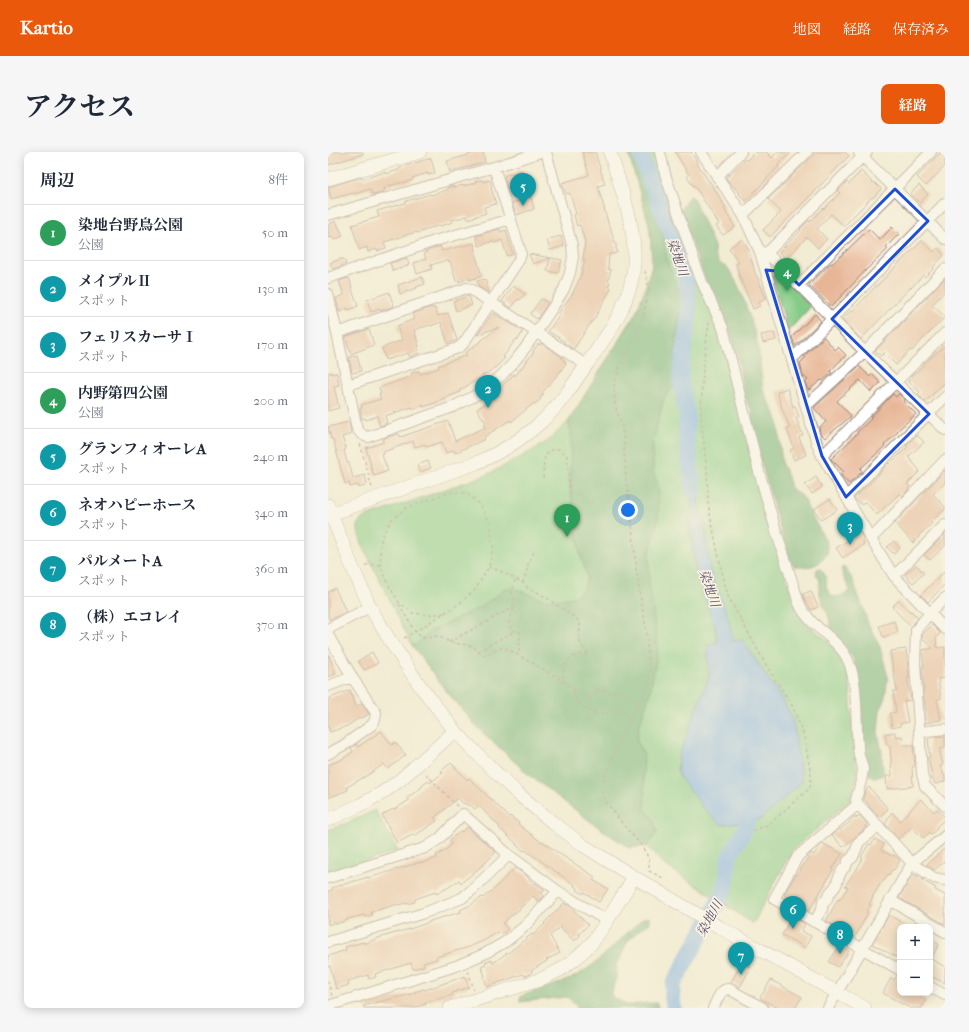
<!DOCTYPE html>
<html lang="ja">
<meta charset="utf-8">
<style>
body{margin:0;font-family:"IM FELL French Canon","Noto Serif JP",serif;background:#f6f6f7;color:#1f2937}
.controls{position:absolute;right:12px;bottom:12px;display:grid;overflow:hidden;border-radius:8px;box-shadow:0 2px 10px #0003}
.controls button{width:36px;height:36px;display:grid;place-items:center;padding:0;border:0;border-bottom:1px solid #e0e1e3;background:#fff;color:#1f2937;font:20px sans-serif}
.you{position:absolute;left:300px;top:358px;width:14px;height:14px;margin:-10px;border:3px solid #fff;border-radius:50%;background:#1a73e8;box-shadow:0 0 0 6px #1a73e833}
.badge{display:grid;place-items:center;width:26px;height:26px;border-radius:50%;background:#ea580c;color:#fff;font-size:13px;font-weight:700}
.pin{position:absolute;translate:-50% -33px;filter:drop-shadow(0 1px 2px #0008)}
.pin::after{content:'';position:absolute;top:21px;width:14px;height:12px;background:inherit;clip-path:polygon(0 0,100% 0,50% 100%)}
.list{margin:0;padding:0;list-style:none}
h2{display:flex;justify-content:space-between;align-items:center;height:52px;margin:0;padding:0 16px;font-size:17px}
h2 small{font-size:13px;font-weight:400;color:#747a83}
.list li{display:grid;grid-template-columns:26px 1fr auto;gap:12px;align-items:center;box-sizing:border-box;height:56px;padding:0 16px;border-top:1px solid #e0e1e3}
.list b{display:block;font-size:15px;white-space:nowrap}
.list p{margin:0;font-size:13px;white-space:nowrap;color:#747a83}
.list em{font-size:13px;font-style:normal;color:#747a83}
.map{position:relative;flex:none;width:617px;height:856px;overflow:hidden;border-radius:8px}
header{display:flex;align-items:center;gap:24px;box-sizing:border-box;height:56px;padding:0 20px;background:#ea580c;color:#fff}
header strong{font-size:19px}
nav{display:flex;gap:22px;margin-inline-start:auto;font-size:14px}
.intro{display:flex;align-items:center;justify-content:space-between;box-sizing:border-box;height:96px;padding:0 24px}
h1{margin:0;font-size:28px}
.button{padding:10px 18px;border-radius:8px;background:#ea580c;color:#fff;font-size:14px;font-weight:700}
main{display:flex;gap:24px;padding:0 24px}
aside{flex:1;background:#fff;border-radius:8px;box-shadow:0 2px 10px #0003}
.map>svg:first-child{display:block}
.green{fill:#83cb86;stroke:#667558}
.forest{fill:#6aaf73;stroke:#5a674f}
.water{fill:#7baee8;stroke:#62668a}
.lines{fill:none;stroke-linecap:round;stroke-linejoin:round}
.river{stroke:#7baee8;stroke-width:16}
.building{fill:#e7b697}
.minor-casing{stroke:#9e8680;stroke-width:12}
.tertiary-casing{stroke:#9e8680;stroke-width:14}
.path{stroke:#9e8680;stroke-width:1.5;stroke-dasharray:3 3;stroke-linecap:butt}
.minor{stroke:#fff;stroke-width:10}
.tertiary{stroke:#fff;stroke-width:13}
.marked{fill:none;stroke:#1d4ed8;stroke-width:3;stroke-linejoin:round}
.labels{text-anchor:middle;stroke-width:3;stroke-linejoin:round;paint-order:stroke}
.water-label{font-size:13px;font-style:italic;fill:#5b516d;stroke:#fcf5e5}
</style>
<header>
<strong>Kartio</strong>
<nav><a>地図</a><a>経路</a><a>保存済み</a></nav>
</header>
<div class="intro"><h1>アクセス</h1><a class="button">経路</a></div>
<main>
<aside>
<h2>周辺<small>8件</small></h2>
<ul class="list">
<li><span class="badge" style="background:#2e9e5b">1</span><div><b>染地台野鳥公園</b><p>公園</p></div><em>50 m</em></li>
<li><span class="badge" style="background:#0f9aa8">2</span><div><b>メイプルⅡ</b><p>スポット</p></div><em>130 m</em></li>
<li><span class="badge" style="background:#0f9aa8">3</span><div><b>フェリスカーサⅠ</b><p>スポット</p></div><em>170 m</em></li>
<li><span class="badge" style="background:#2e9e5b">4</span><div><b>内野第四公園</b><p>公園</p></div><em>200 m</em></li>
<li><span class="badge" style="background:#0f9aa8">5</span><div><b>グランフィオーレA</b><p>スポット</p></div><em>240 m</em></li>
<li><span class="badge" style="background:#0f9aa8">6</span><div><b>ネオハピーホース</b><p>スポット</p></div><em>340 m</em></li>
<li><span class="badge" style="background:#0f9aa8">7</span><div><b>パルメートA</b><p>スポット</p></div><em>360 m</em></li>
<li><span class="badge" style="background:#0f9aa8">8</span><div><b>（株）エコレイ</b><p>スポット</p></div><em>370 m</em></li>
</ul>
</aside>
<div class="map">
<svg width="617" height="856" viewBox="0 0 617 856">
<rect width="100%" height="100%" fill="#fcf5e5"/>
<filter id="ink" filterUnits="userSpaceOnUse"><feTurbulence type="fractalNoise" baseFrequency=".025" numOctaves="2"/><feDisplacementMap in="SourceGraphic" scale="8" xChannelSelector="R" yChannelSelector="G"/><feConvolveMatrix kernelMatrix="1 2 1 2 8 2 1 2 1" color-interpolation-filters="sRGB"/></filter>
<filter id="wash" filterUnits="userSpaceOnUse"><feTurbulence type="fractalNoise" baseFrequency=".012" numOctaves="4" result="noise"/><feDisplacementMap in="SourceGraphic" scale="16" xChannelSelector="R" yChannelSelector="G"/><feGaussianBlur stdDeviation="0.9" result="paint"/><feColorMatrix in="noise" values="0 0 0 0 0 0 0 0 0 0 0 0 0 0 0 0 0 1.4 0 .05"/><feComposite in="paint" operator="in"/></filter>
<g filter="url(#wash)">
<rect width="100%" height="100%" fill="#f3ecd4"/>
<path class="green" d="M300,0H328L392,179L399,208V212L434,349L468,456L472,464L483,475L500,489L514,504L520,522L522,533L526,604L530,621L522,649L464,698L425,772L380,741L335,712L319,694L301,696L266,672L201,623L150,576L115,535L84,493L45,415L34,392L30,379V371L35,366L158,323L193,305L220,289L240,270L307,163L316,140L324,114L323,91L321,72Z
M448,122H452L454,123L484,153L460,179L444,124Z
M47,658L70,699L0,721V678L22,670Z"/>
<path class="forest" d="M300,0H307L332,70L340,112L351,138L354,152L347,195L346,235L336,246L325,291V319L331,337L330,368L321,403V428L330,497L322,542L311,574L309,590L316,603L315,622L317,641V657L325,667L329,679L323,689L319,694L301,696L266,672L201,623L150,576L115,535L84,493H88L101,480L150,456L168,444L176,436L188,437L215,447L227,448L246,445L256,437L259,425L252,401L242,336L243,279L240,270L307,163L316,140L324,114L323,91L321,72Z
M362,44L365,46L386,94L387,104L391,111L400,116L409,131L413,140L424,171L430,193L435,237L439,247L445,257L450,270L454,313L460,324L463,335L466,340L472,342L477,348L480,357L499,391V397L500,400C492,414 482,417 466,414L461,407L446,356L421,266L425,258C413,250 413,219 410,206C404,178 389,154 378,129C368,106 361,82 352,59L358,48Z
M515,415L517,416L525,428L535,456L540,471L552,495L560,525L556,551L552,558L550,580L554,601L555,616V623L548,626L541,624L536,604L534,582V568L533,551L528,517L525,506L505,482L500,462L496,456L491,439L492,428L488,422L489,417L492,416C497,421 500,428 498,435L504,444C511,446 516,443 522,438L520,433L515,424L513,416Z
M321,765L322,771L311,778L299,790L292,807L288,813L289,822L283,844L299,853L318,851H329L330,856H249L248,852L239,845L191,850L193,844C211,837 230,833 248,824C273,810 294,785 315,766Z"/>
<path class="water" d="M366,319L372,363H376L382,418L386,429L400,465L405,489L414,488L451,543L460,558L465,569L474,630L433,667L393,673L377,658L352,626L349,618L351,603L381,524L379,493L389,491L387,474L368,422L361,366L365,365L359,320Z"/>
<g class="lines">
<path class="river" d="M312,0L316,14L338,69L351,101L358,124L361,162L352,226L359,263L358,285L366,340
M346,856L344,845L345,833L370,788L397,737L401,705L413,685L420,667L422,647"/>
</g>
<g id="blocks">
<path class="building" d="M0,0H35V2L0,13Z
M143,0H155L157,10L122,20L119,9L144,2Z
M254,0H267L277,32L270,34L281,74H282L287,92H288V97L290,100L285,102H281L280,117L283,118L280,129L282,130L280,135L283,136L265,169H264L262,172L247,195L245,197L236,191V189L220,179L232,163L230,162L245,141L253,123L257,108H255L257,90L252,73L249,74L246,63L248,62L242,41L238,42L234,31L261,23Z
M347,0H363L369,10H368L382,31V30L398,56L396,57L407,75L395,83L388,74L391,72L366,33L365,34L359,24L361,23Z
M427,0H438L444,6L449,0H463L450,13L451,14L418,49L411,42L412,41L401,30L398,26L418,7L419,8Z
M487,0H517L521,4L442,85L435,78L453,60L440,47L484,5Z
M613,0H617V14L598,34L589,25Z
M103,6L107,21L100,23V21L84,26L85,28L75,31V30L56,35L57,38L55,39L56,40L46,43V41L44,42L42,37L26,42L25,41L3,47L0,35L34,25L35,27L57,20V22L71,18V16Z
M194,18L198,30L179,36L176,24Z
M533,19L545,31L546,30L553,37L545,46L544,45L516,74L503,62L489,77L499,87L490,96L479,85L458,106L451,100L473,78L472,77L481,68L482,70L495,56L496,57L512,41L510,39L519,30L521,32Z
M155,28V30L162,28L164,36H163L168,52L156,55L158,61L140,67L139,64L124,68L125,70L112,74V73L96,78V79L90,81L89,80L74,84L73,85L56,90L58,96L49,99L48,97L40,100L39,95L31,98L24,73L51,65L49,59L77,51L78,50V49L103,42V43L119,38V36L126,34V36L134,33L135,34L148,31L147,29Z
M591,33L600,42L592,51L582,42Z
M203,45L206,57L188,63L184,51Z
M8,69L15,84L6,88L4,85L0,86V73Z
M564,75L571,82L558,95L560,97L538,118L503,155L481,133L503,111L504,112L516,101L541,77L552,88Z
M172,77L173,80L178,78L185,102L179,104L174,88L166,91L165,89L151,94L148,84Z
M233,84L236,94L222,98L219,88Z
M414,87L420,96L428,124H429L438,147L431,150L432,154L425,157L411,123L408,112L411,111L401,96Z
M594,89L606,100L610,96L616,103L605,115L606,116L597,125L595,123L583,136V135L533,187L514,168L523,159L524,160L549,133H550L573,109Z
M146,91L148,100L147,101L154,124L141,128V126L131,130V128L128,129L122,109L120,110L119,108L103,113L104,117L89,122L86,111L98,107L96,101L99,100V99L112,94L114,99Z
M201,102L234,108L230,121L219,119L222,106L205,112Z
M79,106L81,113L65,119L62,111Z
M13,107H16L18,112L5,117L2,111Z
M94,125L97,132L88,135L89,136L72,142L70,133Z
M21,126L24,135H23L30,154L20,158V156L11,160L8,146L16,143L11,129Z
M617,126V139L604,153L617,165L592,190L584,199L582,198L568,213L556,201L553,204L547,199Z
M157,127L159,133L161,141L151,135L149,129Z
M185,134L197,142L192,148L190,147L183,156L174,149Z
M61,140L66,154L53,159L52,157L43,160L39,148Z
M141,144L144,153L128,159L125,149Z
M213,147L220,151L209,167L202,162Z
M104,155V156H107L110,164L120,161L129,188L120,192L113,170L103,174L102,173L86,178L91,195H89L91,201L82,205L80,201L58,208L54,196L74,188L69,174L86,167L84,162Z
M165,161L195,179L190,188L188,187L175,205L177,206L167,216H166L158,222V221L145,230L131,239L132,240L117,246L118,247L95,255V253L85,257L84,255L57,264L59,271L52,274L49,264L38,268L37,266L34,267L32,257L34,256L33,253L53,247L51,242H53L51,236L84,224L83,221L91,219L92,222L111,216L110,214L123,209L139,203L137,201L171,175L149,183Z
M487,162L493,169L467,194L464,185Z
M41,177L46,193L23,202L17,185Z
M443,181H446L448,188L435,191L433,183Z
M496,185L507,198L510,195L518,203L502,219L504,221L494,229L493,228L481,238L479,236L477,230L480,228L475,224L472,211L478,205L476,204Z
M213,191L234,205V207L237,209H236L238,211L231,221L214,241L216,242L212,245L213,247L207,252L206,251L183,270L182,268L156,285L157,287L127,301L126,298L118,301L114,290L98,295L97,292L87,295L85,289L55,300L56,302L54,303L60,319L46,324L42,313H43L38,296L56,290L55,288H56V286L71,282L72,285L120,269L127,289L158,275L156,272L158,271L149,257L171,243L167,239L176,232L186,222L187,224L206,200L205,199L210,192L212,193Z
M617,193V230L597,250L590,242L592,240L580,229L604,204H605Z
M29,203L33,219L24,221L21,205Z
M531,214L542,225L544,222L552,231L543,240L532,228L513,245L509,249L523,264L497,286L492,281L491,276L498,270L486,256Z
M3,220L4,222L9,221L11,233L6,234L11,256L0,259V221Z
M459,236L465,255L467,254L471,265L468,266L475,283L471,285L478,303L466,308L462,298L466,296L459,277L462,276L455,259L449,240Z
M565,242L568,245L571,242L577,248L575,249L588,262L569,279L570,280L556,293L557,294L532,317L534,319L521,332L513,323L516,320L503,307L530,281L529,280L543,267L542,266Z
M21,270L23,282L14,285L18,297L16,298L19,311H21L25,326L37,323L39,333L31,336L30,333L22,335L21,331L17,332L5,287H3L0,275Z
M589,283L596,290L580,305L592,319L579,332L582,335L575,344L572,341L549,363L537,350L534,353L526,346L553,320V319L560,311L561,312L580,295L578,293Z
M100,309L103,316L92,320L89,313Z
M617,318V331L605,342L617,355V357L603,370L604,371L590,384L591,385L585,391L567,371Z
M488,325L494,335L484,342L477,333Z
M502,347L509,358L493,368L486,357Z
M532,381L536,388L535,389L536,392L515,406L508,396Z
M617,382V394L602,408L596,403Z
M566,389L572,396L566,402L559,395Z
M588,413L596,421L585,431L577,423Z
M617,419V432L600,450L593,443Z
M7,436L18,460L2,468L0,464V440Z
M483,439L490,455L483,458L477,448L475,442Z
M571,448L582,460L583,459L590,466L583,475L564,455Z
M566,469L570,480L555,485L551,474Z
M604,473L612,481L608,486L609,496L617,495V526L610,527L613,547H609L613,568L597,571V559H598L595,541V537H596L594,515H596L594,498L605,496L594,486V483Z
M578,497L581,526H579L583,548L576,549L580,570L572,572V574L564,576L562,561L568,560L565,539H569L562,499Z
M44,500L50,511L36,518L30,509Z
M0,503H1L8,522L0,525Z
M22,538L28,555L34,551L41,562L34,566L33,565L19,574L2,580L0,574V547Z
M53,579L64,593L67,590L78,603L60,617L56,612L43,621L19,635L20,638L0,646V613L13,608L25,600L23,596L28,592L30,595Z
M567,580V585L574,584L575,593H585L587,614L584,615L585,634L559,637L558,624H564L562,593H559L557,582Z
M617,584V596L611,597L615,613L612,614L617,625V629L610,632H607L603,624L604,623L600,605H602L600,586Z
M123,611L139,628L141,626L181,665L182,664L191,671L190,672L213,690L214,689L229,700L267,725L265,728L280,737L271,750L256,740L255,742L249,738L250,736L246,734L247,733L197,698L196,699L188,693L189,692L171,676L172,675L151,654L147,657L141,652L139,653L137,651L136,652L130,646L106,666L109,669L86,684V682L69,691L54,663L65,657L66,658L81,648L79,646L94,635V634L100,629L102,631L115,621L113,619Z
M541,635L560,657L551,665L541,655L542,654L535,646L537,639Z
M593,647L606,660L609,657L617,665V667L608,675L609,677L603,682L601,681L595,686L584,675L570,687L557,672L564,660L572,669Z
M531,663L539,672L537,674L538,676L515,695L504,683L511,677L512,678L522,670V669L527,664L528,666Z
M139,675L168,700L155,713L133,731L131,728L121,735L108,742L107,740L87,747V750L78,752V751L70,753V752L43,760L44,763L37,765L36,763L19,767L20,768L8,772L7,770L0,773V739L5,738L4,736L40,725V726L93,710L94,711L109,706L108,704L119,697L124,691L121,689L127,683V684L133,679L134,680Z
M547,687L556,692L553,698L564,704L566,703L572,708L566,718L565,717L561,723L560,722L555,730L554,729L544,745H545L541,752L543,753L538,760L540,761L527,785L498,769L510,747L512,748L520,735L517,734L527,719H528L535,706L533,705L541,692L543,693Z
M494,691L514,702L504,717L505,718L481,759L472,754V753L456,743L468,722L469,723L472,719L482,702L483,701L486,703Z
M617,696V709L606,718L598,713Z
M187,716L198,723L206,732L207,731L217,738L213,741L216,744L211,750L205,744L191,757H192L179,767L175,772L180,777L173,783L170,780L157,788L141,795L108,805L109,807L95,811L96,814L85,817L83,811L47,822L48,825L41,827L40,823L20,829L21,833L8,837L2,814L0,815V804L18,798L17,795L36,790V792L50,786L85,776L102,770V769L133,760L132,758L143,753L154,745L155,746L168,735Z
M585,722L596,727L594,728L608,736L607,738L617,743V772L571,746Z
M236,751L238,753L239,752L242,754L260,773L251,782L252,784L246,789L232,775L222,784L232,801L218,808L219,809L204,818V820L203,821V822L197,824V823H195V822L159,835L156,825L157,824L153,814L158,812L157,810L164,808L165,811L179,801H180L204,782L205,783L217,772L216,771Z
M561,763L581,775H572V807L544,792Z
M464,764L477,772L473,779L483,784L477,796L471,792L454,783Z
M602,787L611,792L603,807L617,815V831L602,824Z
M511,794L521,799L510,815L501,810Z
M414,811L423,815L412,835L403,830Z
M137,824L141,835L124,841L125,843L97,850L98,852L85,856H36L35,854L87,841L86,840L96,837L97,838Z
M569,824H572V841H584L598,848L594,856H582L555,841L563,826L566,828Z
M443,828L474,845L467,856H450L432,846Z"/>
</g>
</g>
<g filter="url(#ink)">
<use href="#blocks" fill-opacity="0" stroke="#9e8680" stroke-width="1"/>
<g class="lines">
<g class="minor-casing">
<path id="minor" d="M332,0L337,22L368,114L374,130L395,176L430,316L449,382L471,451C480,473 503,482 516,501C533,526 526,574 531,603C532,608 535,613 535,618C534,628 530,639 528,648L530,652
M373,0L415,63L432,100L489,292L494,304L543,387L566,424L617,477
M531,1L617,87
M389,25L413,0
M0,63L166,15L213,0
M415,63L479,0
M432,100L439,101L537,200L617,278
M439,101L539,0
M0,126L107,89L183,67
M471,133L603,0
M0,142L9,181L29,277C32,281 35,284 40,285L125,255L150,242L173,224L186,210L198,195L225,155L236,137L242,121L245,105L244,93L218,0
M9,181L136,137L139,136L144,138L258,213
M464,207L504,167L617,51
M20,233L130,196L135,192L191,108L193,102L192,97L166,15
M478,254L537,200L617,117
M494,304L617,181
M518,345L617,245
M543,387L617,308
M566,424L617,373
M617,446L601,462L588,478L587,511L594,622L597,634L617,654
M0,477L42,455
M0,483L24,525L48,561L47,568L44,573L16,593L0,602
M0,534L24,525
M591,580L617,577
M0,726L97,696L111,687L135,662L181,703L230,739L279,769
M562,748L617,780
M486,770L494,757L495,750L498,749L501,742L507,735L509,731L510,727L514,718L518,714L520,709L525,705L531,690L551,674
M0,790L96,761L124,750L134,746L144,738L181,703
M572,818L446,747L470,704L530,652L584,711L606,726L617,728
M602,835L617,843
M0,854L128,814L156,802L177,790L196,775L230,739
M385,856C389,849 392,836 401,837L435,856
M500,856L584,711L617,684"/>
</g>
<g class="tertiary-casing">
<path id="tertiary" d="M0,27L92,0
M0,353L3,362L23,412L42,455L61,487L90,531L127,579L156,609L189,641L224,670L256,694L306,725L391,775L537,856
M3,362L148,311C172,301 193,288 212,271C231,254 245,233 259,212C280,182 304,150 306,112C308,73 293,37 282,0
M0,668L32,653L54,641L72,628L127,579
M122,856L211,828L232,818L247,807L264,791L279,769L306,725"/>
</g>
<path class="path" d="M317,119L321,137L315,166L306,187L293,212L287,228L286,237L287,253L295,277L298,330L303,361L309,425L318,477L322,526L313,547L294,584L277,624L274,643L280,652L298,676L314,694L321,707V719L337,727
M381,170L377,199L374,232L373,267L379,318L380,352L393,416L400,444L438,513L464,553L476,584L483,623L482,636L441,672L423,680
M32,292L44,336
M215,326L216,308L218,303L223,298L231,297L234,299L239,304L242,345
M37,413H47L53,412
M161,415L174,420L195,431L200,436L213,442L249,467L252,473L251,487L253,493L260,502V504C257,503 253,502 250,503C242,504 236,514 235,522C235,524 235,526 235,528
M187,428L184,440L187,451L181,471L183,478L192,480L191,503
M195,431L199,418L200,412L207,398
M71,452L87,480L95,486L111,484C123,493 131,491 145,494L153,503H157L173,496L179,497L229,525L245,536L246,546L256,556L270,562L287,559H293L303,566
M76,486L87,480L116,461L128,454L146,439L161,415L165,395L162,370L152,353L139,341L123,340L80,355L63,368L54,384L52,398L53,415L61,434L71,450L84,461L101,463L116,461
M121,490L186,455
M150,499L187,479
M245,539L265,546L269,538H278L283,541C295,538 302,544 311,551
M98,622L130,655
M140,819L146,838
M0,829L4,844"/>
<use href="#minor" class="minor"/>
<use href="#tertiary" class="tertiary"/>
</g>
</g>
<path d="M0 0H617V856H0ZM567,37L600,69L504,167L601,262L518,345L494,304L438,118L458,120L471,133Z" fill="#f3ecd4" fill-opacity=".55" fill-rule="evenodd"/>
<path class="marked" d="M567,37L600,69L504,167L601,262L518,345L494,304L438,118L458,120L471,133Z"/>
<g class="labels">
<g class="water-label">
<text transform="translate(350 105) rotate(71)" y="5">染地川</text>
<text transform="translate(382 436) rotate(71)" y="5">染地川</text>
<text transform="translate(381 766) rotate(-61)" y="5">染地川</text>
</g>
</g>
</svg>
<div class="controls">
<button>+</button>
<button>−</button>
</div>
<div class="you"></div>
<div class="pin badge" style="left:239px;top:385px;background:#2e9e5b">1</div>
<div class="pin badge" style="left:160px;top:256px;background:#0f9aa8">2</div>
<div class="pin badge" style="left:522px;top:393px;background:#0f9aa8">3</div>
<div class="pin badge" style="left:459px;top:139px;background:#2e9e5b">4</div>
<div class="pin badge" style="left:195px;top:54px;background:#0f9aa8">5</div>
<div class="pin badge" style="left:465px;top:777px;background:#0f9aa8">6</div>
<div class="pin badge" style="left:413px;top:823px;background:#0f9aa8">7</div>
<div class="pin badge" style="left:512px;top:802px;background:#0f9aa8">8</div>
</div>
</main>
